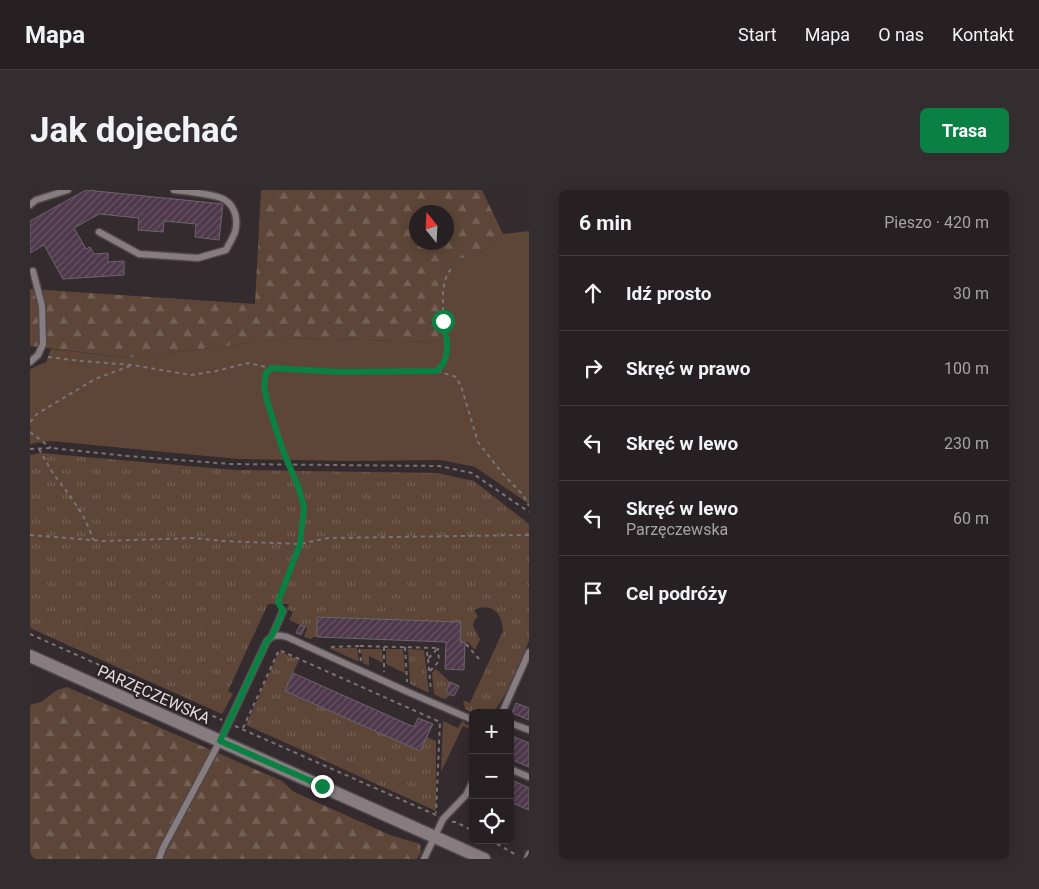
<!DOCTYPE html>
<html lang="pl">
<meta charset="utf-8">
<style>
body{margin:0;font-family:Roboto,sans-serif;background:#332d2f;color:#f1f3f6}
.controls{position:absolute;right:15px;bottom:15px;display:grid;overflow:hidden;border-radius:8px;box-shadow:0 2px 12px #0003}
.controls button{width:45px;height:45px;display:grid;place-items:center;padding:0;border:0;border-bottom:1px solid #433e40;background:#272022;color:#f1f3f6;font:25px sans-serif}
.compass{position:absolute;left:379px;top:15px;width:45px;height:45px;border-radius:50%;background:#272022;box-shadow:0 2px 12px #0003;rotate:342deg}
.stop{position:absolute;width:15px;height:15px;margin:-11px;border:4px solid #0b8043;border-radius:50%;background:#fff}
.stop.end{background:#0b8043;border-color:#fff;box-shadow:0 1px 5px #0008}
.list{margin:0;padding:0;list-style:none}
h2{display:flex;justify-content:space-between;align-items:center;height:65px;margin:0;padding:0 20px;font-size:21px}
h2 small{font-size:16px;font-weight:400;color:#a4a3a5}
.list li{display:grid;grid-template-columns:32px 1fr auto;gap:15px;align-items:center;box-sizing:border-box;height:75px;padding:0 20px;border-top:1px solid #433e40}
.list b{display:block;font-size:19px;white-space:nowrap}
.list p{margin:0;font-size:16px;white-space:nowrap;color:#a4a3a5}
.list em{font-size:16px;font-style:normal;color:#a4a3a5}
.icon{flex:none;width:28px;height:28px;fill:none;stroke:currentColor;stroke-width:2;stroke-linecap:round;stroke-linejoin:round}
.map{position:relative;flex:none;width:499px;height:669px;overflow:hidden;border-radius:8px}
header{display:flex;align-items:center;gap:30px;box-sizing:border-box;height:70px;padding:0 25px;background:#272022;border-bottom:1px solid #433e40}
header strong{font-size:24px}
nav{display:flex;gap:28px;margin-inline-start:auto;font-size:18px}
.intro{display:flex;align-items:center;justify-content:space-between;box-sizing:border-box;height:120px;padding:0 30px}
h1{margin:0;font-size:35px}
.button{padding:12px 22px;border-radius:8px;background:#0b8043;color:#fff;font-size:18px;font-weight:700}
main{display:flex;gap:30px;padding:0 30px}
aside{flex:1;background:#272022;border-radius:8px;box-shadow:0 2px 12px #0003}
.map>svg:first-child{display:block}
.green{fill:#5d4637}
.forest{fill:url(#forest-firs);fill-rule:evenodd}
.park{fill:url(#park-tufts)}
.building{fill:url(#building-hatch);stroke:#6c656b}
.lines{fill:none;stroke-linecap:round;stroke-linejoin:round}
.service-casing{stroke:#4f484a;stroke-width:9}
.tertiary-casing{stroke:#4f484a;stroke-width:15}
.path{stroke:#7b7376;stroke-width:2;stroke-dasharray:4 4;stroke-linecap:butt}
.service{stroke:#877d80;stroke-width:6}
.tertiary{stroke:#877d80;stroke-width:12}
.route{stroke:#0b8043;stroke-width:6}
.labels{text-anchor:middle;stroke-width:4.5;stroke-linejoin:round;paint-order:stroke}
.street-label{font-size:16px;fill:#e2dcde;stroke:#2a2224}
</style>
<header>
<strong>Mapa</strong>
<nav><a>Start</a><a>Mapa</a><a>O nas</a><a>Kontakt</a></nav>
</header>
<div class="intro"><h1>Jak dojechać</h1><a class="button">Trasa</a></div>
<main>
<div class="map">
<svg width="499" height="669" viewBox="0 0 499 669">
<defs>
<pattern id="forest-firs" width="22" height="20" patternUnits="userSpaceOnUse" patternTransform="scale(1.25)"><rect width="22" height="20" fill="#5d4637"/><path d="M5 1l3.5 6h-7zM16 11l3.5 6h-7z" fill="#746054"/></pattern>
<pattern id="park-tufts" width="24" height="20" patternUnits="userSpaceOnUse" patternTransform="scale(1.25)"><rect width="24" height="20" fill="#5d4637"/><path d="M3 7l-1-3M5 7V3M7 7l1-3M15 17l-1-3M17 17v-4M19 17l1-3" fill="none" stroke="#746054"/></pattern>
<pattern id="building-hatch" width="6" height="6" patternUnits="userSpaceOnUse" patternTransform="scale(1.25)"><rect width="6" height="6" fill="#4f384c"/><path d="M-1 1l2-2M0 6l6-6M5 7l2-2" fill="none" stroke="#685465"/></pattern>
</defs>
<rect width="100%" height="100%" fill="#342b2e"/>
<path class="green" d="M499,41V314L445,277L411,270L319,271L208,269L21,251L0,254V239L1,238L0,237V179L16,172L21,159L100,168L261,148L408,152V82L424,68H444L473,44Z
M299,458H327L329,472Z
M331,459H352L353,473L339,466V476L333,473Z
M413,531L428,538L432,531L443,538V542L439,539L433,536L411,582Z"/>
<path class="forest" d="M231,0H452L473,44L444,68H424L408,82V152L261,148L100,168L0,156V99L225,114ZM387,22H417V52H387Z
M37,497L252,591L264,602L360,645L390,654L391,662L387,669H0V515L11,512L27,500Z"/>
<path class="park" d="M10,263L205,280L407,283L444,291L499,334V451L477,501L466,519L459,523H443L435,519L433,510L440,513L473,441C472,423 462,412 444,420L448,427L445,429L443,436L450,449L445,460L438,452H430L287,428V447H283L281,449L274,447L277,438L259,430L263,422L257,419L259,414H238L198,501L203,504L192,524L0,438V265Z
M356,459H373L375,483L356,474Z
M378,459L394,460L399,503L380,494Z
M251,462L269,470L255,501L390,561L397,547L406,551V621L216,535L248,464Z
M406,479L420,492L416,502L421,505L417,508L414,509L404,504L402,483Z"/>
<path class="building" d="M56,0L193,14L189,50L165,47L166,34L134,31L133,42L108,40L109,28L69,24L44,38L56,59L60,57L64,64L78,63V72L94,71V85L33,89L14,55L0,63V31Z
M287,427L431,432L430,452H435L434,480L415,479L416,452L287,447Z
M270,435L275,437L271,445L266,443Z
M263,483L384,537L388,528L403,534L390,561L255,501Z
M420,492L429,496L424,506L416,502Z
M486,513L499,518V530L482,523Z
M480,545L499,553V577L480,569Z
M480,589L499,598V620L480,612Z"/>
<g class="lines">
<g class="service-casing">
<path id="service" d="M0,15L6,10L38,0
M69,42L109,64L168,68L196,60C199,54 203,48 205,42C208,31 206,17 195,10C189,5 154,1 144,0
M0,172L8,165L13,154L12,116L3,81
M242,446L253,421
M472,523L499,462
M480,533L499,540
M480,579L499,587
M129,669L133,658L190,551L237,451C244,444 248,445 257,447L378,502L443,530
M394,669L413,629L436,605L443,591
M497,669L499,664"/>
</g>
<g class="tertiary-casing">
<path id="tertiary" d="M0,466L454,669"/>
</g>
<path class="path" d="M18,167L51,171L102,175L161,185L186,181L218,173L241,178L310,182L407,181L412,177L417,165L418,149L413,131V99L417,84L422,78
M241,178L236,183L234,195L237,211L253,261L268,296L274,317L270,354L248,412L249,415
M407,181L426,187L431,196L448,252L472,283L493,305L499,316
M0,232L7,224L65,189L100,176
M0,242L21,258
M0,259L21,258L97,266L201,274L409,276L442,283L499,322
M9,259C14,268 19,277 25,286C40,306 56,325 63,350
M0,345L73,351L163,348L193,351L270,354L298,348L499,345
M0,444L192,530
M436,454L449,469
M301,457L329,456
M354,457V482
M375,457L377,492
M398,469L401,501
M331,471L329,456L408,458L398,469L396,457
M400,481L409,471L408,458
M205,536L406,625
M213,538L249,460L410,532L406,623
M422,632H426L443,641
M460,650L488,666"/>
<use href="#service" class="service"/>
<use href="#tertiary" class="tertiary"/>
</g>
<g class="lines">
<path class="route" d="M292,596L190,551L237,451L242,446L253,421L248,412L270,354L274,317L268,296L253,261L237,211L234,195L236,183L241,178L310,182L407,181C422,168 417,148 413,131"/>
</g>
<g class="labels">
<g class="street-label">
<text transform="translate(124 504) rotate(24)" y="6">PARZĘCZEWSKA</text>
</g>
</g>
</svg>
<div class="controls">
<button>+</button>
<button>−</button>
<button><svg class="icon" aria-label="locate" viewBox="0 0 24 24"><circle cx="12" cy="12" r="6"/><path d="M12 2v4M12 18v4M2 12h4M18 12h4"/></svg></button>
</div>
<svg class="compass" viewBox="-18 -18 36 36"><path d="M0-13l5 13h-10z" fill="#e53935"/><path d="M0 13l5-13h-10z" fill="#a4a3a5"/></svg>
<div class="stop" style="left:413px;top:131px"></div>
<div class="stop end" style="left:292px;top:596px"></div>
</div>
<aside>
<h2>6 min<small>Pieszo · 420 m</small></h2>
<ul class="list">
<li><svg class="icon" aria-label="ahead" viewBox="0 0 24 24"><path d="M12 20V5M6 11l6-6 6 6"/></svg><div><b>Idź prosto</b></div><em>30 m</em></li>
<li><svg class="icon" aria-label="right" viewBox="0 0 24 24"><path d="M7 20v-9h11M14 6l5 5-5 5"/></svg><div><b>Skręć w prawo</b></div><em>100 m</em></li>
<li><svg class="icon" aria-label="left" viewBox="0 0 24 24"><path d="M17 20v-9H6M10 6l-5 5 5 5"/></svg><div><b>Skręć w lewo</b></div><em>230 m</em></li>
<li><svg class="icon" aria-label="left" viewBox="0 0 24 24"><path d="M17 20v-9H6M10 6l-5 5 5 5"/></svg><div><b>Skręć w lewo</b><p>Parzęczewska</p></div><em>60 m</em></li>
<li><svg class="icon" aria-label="arrive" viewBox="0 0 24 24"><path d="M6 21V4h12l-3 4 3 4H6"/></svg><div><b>Cel podróży</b></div></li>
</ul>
</aside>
</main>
